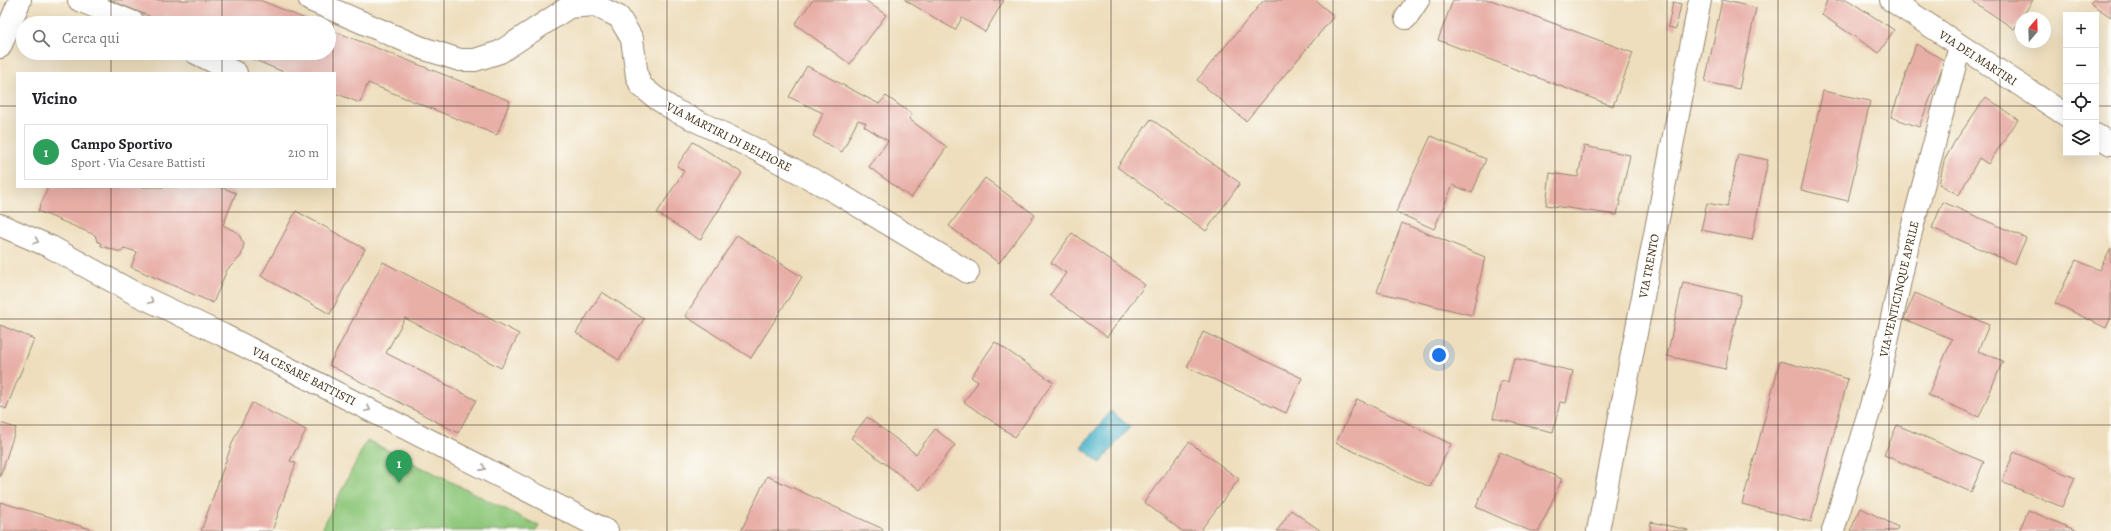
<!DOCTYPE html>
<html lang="it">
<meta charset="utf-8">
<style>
body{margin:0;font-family:Alegreya,serif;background:#f6f6f6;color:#202124}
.controls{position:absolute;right:12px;top:12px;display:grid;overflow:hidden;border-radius:0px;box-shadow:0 4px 16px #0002}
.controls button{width:36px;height:36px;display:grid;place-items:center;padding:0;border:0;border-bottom:1px solid #e0e0e0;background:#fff;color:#202124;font:20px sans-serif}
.compass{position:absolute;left:2015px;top:12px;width:36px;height:36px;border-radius:50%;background:#fff;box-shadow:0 4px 16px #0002;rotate:19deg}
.you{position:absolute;left:1439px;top:355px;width:14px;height:14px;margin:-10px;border:3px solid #fff;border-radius:50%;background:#1a73e8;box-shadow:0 0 0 6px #1a73e833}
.badge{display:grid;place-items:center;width:26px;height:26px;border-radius:50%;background:#ea580c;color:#fff;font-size:13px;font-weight:700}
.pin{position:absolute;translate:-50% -33px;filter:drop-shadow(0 1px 2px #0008)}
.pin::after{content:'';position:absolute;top:21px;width:14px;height:12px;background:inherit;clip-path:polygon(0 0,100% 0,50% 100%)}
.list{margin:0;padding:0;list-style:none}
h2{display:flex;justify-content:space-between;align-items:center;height:52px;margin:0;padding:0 16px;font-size:17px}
h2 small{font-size:13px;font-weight:400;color:#757577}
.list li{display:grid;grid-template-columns:26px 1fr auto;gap:12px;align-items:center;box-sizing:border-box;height:56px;margin:0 8px 8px;padding:0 8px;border:1px solid #e0e0e0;border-radius:0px}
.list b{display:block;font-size:15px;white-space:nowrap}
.list p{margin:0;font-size:13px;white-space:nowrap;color:#757577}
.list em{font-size:13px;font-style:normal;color:#757577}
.icon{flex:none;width:22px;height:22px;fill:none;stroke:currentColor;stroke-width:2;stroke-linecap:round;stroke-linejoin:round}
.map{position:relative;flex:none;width:2111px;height:531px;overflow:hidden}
.search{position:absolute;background:#fff;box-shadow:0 4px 16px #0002;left:16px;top:16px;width:320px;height:44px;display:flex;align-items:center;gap:10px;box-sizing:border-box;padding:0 14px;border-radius:22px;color:#757577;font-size:15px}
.panel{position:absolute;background:#fff;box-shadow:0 4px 16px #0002;left:16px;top:72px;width:320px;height:116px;border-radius:0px}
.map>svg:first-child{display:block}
.green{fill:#8fc87c;stroke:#65794d}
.water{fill:#4ab2c9;stroke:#426e74}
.building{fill:#e8afa7}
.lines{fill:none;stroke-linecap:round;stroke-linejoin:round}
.minor-casing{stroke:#94846e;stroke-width:24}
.minor{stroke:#fff;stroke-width:22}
.oneway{stroke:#a79f9a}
.grid{fill:none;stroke:#3b2a1e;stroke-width:1;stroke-opacity:0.55}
.labels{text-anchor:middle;stroke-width:3;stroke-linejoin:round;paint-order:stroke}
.street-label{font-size:12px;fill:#3b2a1e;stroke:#fdfcf7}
</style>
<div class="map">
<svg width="2111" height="531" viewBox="0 0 2111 531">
<rect width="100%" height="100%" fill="#fdfcf7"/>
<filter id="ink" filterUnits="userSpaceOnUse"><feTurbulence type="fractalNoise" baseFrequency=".025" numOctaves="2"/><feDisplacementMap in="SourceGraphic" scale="8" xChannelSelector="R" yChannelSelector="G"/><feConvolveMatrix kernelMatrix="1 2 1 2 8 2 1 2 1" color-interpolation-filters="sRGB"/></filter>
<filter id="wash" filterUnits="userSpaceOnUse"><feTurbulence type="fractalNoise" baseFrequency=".012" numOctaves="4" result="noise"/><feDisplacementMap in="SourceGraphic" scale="16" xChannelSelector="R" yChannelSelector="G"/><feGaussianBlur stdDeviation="0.9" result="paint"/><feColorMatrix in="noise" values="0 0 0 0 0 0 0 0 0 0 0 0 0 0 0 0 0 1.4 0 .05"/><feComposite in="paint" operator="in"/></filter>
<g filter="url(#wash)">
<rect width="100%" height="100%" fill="#eedebd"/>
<path class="green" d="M367,440L539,526L536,531H321Z"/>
<path class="water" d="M1111,411L1130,427L1100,463L1081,447Z"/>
<g id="blocks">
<path class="building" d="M110,0H260L315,23H166Z
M813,0H865L886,15L850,64L795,24Z
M905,0H1004L985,32L962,18L955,30Z
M1264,0H1315L1334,16L1246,121L1197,80Z
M1453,0H1491L1633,53L1613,106L1438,40Z
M1722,0L1756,8L1739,89L1705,82Z
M1827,0H1848L1894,30L1879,53L1822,15Z
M1971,0H2033L2014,29Z
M2093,0H2111V17L2090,3Z
M1673,2L1681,4L1676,29L1668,27Z
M329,29L510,101L497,135L368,83L360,103L335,93V73H286L238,53H329Z
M1916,44L1945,61L1919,127L1891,117Z
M807,66L879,104L886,96L912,114L909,119L947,147L911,198L869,167L888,141L864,126L866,123L858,120L842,152L813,136L823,113L789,97Z
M1823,91L1870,101L1848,201L1801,190Z
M1986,97L2018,120L1988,164L1979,158L1959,195L1939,184L1944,161L1955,141Z
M1151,119L1240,183L1206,231L1117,167Z
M1431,136L1486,159L1472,193L1453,185L1434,229L1396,212Z
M693,142L742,173L700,240L657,213L684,171L677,166Z
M1584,146L1630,155L1617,215L1546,205L1550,173L1578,177Z
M1738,154L1768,160L1752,240L1701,230L1707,203L1727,207Z
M985,178L1035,215L999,263L949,226Z
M48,187H221L236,193L223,225L238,233L244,244L241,256L227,270L213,303L131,267L137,252L124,248L121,252L101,246V243L97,241L95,235L38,211Z
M1943,202L2026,238L2015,264L1932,228Z
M296,211L365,249L330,314L261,276Z
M1402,223L1485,257L1472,315L1377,292Z
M1072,233L1145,285L1107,337L1050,295L1066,273L1051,263Z
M737,235L802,277L751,358L685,316Z
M2111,248V317L2106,328L2055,303L2076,260L2099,270Z
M383,262L519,334L501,368L405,318L386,353L476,400L458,433L329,365Z
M1683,282L1741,295L1725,369L1667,356Z
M602,292L644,319L619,360L576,333Z
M1915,293L1989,325L1978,351L2003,361L1979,417L1928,395L1952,339L1904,319Z
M0,325L34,339L6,409L0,406Z
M1203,332L1302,378L1286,413L1187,367Z
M995,342L1053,382L1015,437L964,402L978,382L971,377Z
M1514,358L1573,371L1566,403L1560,402L1553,432L1493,418L1501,380L1508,382Z
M1780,361L1848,379L1811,522L1742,504Z
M1357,399L1451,444L1430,487L1336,443Z
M252,403L306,430L290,461L296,463L272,531H201L233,441Z
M867,417L916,454L935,429L955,445L920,490L851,438Z
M0,423L16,428L0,477Z
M1897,425L1984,462L1971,492L1884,455Z
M1189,442L1239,479L1200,531H1182L1144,502Z
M1500,452L1562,479L1539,531H1530L1476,507Z
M2014,452L2075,478L2062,507L2002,482Z
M767,476L883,529L882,531H741Z
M0,502L97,531H0Z
M1861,508L1898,527L1896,531H1850Z
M1291,510L1321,531H1277Z
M2028,510L2077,531H2019Z
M1651,522L1688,530V531H1650Z"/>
</g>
</g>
<g filter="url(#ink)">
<use href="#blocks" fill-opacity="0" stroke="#94846e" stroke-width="1"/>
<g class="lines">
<g class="minor-casing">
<path id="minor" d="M79,0L134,23
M310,0L422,48L460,60H475L500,52L569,7L595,5L619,17L632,39L637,76L641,86L656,98L676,111L757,150L834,191L968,272
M1891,0L2066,115
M1406,18L1418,0
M0,47L20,0
M196,53L236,73
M2096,135L2111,144
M0,225L51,247L136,294L223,335L607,531
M1598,531L1700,0
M1833,531L1879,379L1908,243L1960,46"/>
</g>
<use href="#minor" class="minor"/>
</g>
<defs><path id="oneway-chevron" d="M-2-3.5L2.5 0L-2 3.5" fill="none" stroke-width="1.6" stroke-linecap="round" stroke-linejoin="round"/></defs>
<g class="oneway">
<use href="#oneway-chevron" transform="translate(36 241) rotate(23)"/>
<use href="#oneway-chevron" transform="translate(151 301) rotate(25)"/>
<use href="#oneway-chevron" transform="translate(368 409) rotate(27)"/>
<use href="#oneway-chevron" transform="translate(483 468) rotate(27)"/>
</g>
</g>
<path class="grid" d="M111,0V23M222,0V23M333,0V73M444,0V531M556,0V531M667,0V531M778,0V531M889,0V531M1000,0V531M1111,0V531M1222,0V531M1333,0V531M1444,0V531M1555,0V531M1667,0V531M1778,0V531M1889,0V531M2000,0V531M111,53V73M222,53V73M0,106H17M335,106H2066M2096,106H2111M111,187V531M222,187V531M333,187V531M0,212H2111M0,319H2111M0,425H2111"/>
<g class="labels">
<g class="street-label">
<text transform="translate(1978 58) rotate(33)" y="4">VIA DEI MARTIRI</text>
<text transform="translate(729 137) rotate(27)" y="4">VIA MARTIRI DI BELFIORE</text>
<text transform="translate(1649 266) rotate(-79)" y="4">VIA TRENTO</text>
<text transform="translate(1899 289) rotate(-77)" y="4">VIA VENTICINQUE APRILE</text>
<text transform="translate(304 376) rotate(27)" y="4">VIA CESARE BATTISTI</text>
</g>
</g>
</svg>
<div class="controls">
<button>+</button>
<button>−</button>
<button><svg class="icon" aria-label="locate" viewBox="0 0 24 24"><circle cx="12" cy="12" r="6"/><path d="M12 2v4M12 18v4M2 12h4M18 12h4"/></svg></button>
<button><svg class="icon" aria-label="layers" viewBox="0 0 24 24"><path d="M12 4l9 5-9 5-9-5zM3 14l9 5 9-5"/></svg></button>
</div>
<svg class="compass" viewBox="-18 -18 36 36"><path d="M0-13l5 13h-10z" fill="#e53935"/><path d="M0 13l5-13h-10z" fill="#757577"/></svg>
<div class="you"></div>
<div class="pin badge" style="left:399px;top:483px;background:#2e9e5b">1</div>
<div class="search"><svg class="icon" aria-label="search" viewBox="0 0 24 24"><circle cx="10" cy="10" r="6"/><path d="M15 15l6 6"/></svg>Cerca qui</div>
<section class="panel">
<h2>Vicino<small></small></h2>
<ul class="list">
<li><span class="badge" style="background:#2e9e5b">1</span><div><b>Campo Sportivo</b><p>Sport · Via Cesare Battisti</p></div><em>210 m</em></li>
</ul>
</section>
</div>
